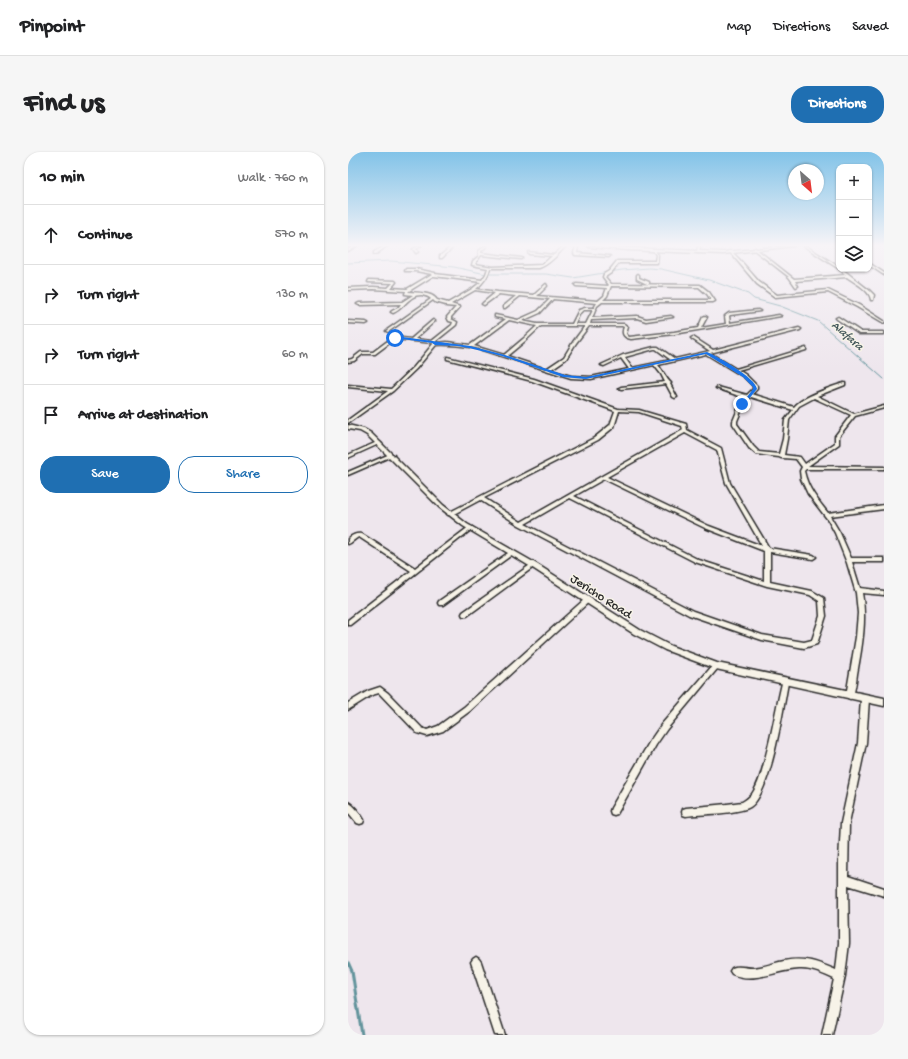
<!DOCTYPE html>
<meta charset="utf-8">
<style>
body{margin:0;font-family:"Gochi Hand",sans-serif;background:#f6f6f6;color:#202124}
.controls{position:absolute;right:12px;top:12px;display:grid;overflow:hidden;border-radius:8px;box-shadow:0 1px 3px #0004}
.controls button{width:36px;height:36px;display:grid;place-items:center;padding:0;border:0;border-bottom:1px solid #e0e0e0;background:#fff;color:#202124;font:20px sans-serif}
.compass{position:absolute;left:440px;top:12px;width:36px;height:36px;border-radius:50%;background:#fff;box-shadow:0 1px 3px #0004;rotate:152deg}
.stop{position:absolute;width:12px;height:12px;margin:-9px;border:3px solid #1a73e8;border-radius:50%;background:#fff}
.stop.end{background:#1a73e8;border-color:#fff;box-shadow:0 1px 4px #0008}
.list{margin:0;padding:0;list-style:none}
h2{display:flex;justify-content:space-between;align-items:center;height:52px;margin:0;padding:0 16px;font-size:17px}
h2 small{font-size:13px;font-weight:400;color:#757577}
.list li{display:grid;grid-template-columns:26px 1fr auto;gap:12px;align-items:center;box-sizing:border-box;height:60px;padding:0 16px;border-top:1px solid #e0e0e0}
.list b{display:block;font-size:15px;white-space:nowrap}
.list em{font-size:13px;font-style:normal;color:#757577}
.actions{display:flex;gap:8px;padding:12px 16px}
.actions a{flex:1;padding:9px 0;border:1px solid #1f6fb2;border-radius:16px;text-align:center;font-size:14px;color:#1f6fb2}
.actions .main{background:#1f6fb2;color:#fff}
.icon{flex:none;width:22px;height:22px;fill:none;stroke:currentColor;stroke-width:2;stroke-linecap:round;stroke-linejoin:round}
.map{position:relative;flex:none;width:536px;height:883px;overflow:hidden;border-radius:16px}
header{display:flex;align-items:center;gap:24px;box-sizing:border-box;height:56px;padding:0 20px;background:#fff;border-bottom:1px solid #e0e0e0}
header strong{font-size:19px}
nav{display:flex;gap:22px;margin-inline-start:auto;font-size:14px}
.intro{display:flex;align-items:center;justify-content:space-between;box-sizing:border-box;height:96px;padding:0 24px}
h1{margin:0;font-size:28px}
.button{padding:10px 18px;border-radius:16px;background:#1f6fb2;color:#fff;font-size:14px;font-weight:700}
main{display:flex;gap:24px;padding:0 24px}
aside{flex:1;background:#fff;border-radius:16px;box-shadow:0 1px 3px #0004}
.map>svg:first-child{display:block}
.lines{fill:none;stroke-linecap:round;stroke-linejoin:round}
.stream-far1{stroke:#64949c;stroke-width:1}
.stream{stroke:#64949c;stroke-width:3}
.minor-casing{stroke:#2b2b2b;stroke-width:3}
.tertiary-casing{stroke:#2b2b2b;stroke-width:3}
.minor{fill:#f7f3e8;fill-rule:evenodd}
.tertiary{fill:#f7f3e8;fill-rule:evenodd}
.route{fill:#1a73e8}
.labels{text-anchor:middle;stroke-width:3;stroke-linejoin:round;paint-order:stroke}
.far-water-label{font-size:12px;font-style:italic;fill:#43575a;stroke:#f7f3e8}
.street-label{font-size:13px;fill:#2b2b2b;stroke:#f7f3e8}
</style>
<header>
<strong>Pinpoint</strong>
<nav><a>Map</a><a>Directions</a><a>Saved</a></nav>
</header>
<div class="intro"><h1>Find us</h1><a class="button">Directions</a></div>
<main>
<aside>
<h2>10 min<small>Walk · 760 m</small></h2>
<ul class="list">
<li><svg class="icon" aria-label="ahead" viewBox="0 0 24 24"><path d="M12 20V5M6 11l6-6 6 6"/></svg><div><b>Continue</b></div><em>570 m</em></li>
<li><svg class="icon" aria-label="right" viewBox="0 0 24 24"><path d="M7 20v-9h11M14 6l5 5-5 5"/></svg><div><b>Turn right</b></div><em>130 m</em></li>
<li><svg class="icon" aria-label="right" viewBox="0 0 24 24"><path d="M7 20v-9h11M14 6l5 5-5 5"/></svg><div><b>Turn right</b></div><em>60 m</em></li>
<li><svg class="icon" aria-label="arrive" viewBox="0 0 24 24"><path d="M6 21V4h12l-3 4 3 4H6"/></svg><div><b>Arrive at destination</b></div></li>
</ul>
<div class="actions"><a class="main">Save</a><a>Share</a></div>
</aside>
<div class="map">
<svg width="536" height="883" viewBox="0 0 536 883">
<rect width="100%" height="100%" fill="#eee6ed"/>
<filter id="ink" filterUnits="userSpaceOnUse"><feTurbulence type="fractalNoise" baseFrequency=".025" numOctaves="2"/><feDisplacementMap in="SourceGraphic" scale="8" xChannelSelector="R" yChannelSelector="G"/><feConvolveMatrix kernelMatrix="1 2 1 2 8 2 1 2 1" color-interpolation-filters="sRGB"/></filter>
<g filter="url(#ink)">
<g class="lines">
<path class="stream-far1" d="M0,111L43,109L106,115L138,122H198L225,126L274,118L301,116L313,117L361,128L400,142L406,147L432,154L470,169L536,227"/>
<path class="stream" d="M0,810L4,819L14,883"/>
<g class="minor-casing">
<path id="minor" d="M7,94H9L0,99V97Z
M37,94H39L28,102H26V100Z
M71,94H73L68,97L70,100L68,101L65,97Z
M104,94H106L94,106H92V104Z
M137,94H139L133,99V101L174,106L173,107L133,103L127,112L145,115L194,113L204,104L181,102L180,100L206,103L216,94H218C211,101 201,113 191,116H142C140,125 135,131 128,137L150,140L186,143L198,132L199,134L189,144L250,149L256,144L259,136L228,134L227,133L228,132L260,134L261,133L255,125L256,122L261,119L269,109H307L308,103L305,98L306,97L310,103L309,111H271L263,121L257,125L263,132L352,133L361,140L367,149L365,150H254L249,154L244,166L289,164L298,167L323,164L325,165L298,169L289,166L243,168L242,172H276L280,175L278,182L281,185L326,180L350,176L355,165L357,164L359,165L353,176L378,172L377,164L381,161L410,158L412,159L382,163L381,164L382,171L431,163L433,164L326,182L283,187C276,186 273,182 276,175L274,174H241L228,191L218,207L202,218L223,224L243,225L281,217L273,206L256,214L253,213L275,203L306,195H310L327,207L362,199L344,187L343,186L345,185L365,198L451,176L453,177L452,178L362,201L388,217L458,196V198L390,218L398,223L409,234V237L404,242L446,255C454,245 483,235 496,231H497V233L469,244L506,262L536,254V256L507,264L491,284V292L460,314L536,315V317H458L456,319C460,337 469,347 480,361L536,353V357L482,364L492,381L503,406H536V410H504L512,436L536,439V443L514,441C519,467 514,495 509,522C508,530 507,539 504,546L502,547L500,546L498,544L508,485L510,461L508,441L499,411L487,381L480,368L460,342L453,327L452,319L454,315L448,307L435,306H433L431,305L408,302L401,296L385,272V269L392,252L397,246L368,236L370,235L399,243L405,237V234L396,225L358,202L310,213C314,218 319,228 323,231L322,232L329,245L327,246L325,245L318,232L273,237L271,236L273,235L317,230L313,222L306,213L243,227L223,226L128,196C115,194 102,192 88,193L68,217L45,239L0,271V268L40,239L0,235V233L43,237L66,215L85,192V191L47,187L27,202H15L6,209L0,210V208L4,207L13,200H25L45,185L63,187L85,168L87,169L86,170L67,187L84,189L104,173L105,170L101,169L99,165L108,155L98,154V153L87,150L85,148L40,180L38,179L39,178L83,147C80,144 78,144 74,143C61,142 56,157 45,161L43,160L44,159L50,156L53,152L11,153L9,152L11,151L54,150L65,143L57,142L58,139L25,137L0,138V136L25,135L40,136L45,131L20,130L21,128L47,129L48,130L43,136L59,137L84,122L68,119H57L58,117H68L87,121V122L134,128L138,122L140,116L124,113L125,109L131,104V99ZM85,124H86L133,130L124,137L100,151L89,148C84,140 70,141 60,140L61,139ZM263,134L351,135L359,142L363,148H255L259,144ZM127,138L147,141L135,151L134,152L136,153L151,142L168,144L156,154V156H157L172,144L202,147L190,159L170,168L147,163V165L158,167L122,193L99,190L88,191V189L108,173L109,170L103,167V165L112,155L103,152ZM205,147L249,151L246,156H237L231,158L224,172H189L174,169L192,161ZM235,158H245L238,172H227L232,161ZM161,168L189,174L175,187L156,203L126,194ZM193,174H237L225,190L216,205L198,217L159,204L177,189ZM306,197H308L323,208L284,216L277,206V205ZM403,245L445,258L437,268L435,287L431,302L411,300L405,294L389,272V269L396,252ZM466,246L503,263L487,284V291L457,312L452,305L436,303L439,287L441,268L451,254Z
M228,94H230L229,101L262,104L261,105L227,103L226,101Z
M350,94H352L351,100L350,101L349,100Z
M424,94H426L427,95L425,96Z
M456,94H458L491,115V117H494L522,139L526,143L525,148H523C522,138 507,131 499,125L447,129L450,134L448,135L441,125L405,97L407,96L412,100L446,127L498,123L491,117Z
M381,99H383L391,107L411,130L429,143L480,138L511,153L536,169V171L509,155L480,140L427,145L409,132Z
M521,111L536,121V123L521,113Z
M290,122L291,123V126L301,130V132H299L289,127V123Z
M490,165L513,180H536V182H511L489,167L488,166Z
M0,169L18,170L20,171L18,172L0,171Z
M99,205L186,227L270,257L291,258L338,272L339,278L373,296L382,331L421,396L465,403L468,405L465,407L422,400V430L464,439L476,446L478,464L469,492L456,496L414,488L341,463L171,373L132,348L104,363H100L99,362L100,361L246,286L262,273L267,259L184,229L99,207ZM271,259L291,260L334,274L335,278L173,370L136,346L250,288L266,275ZM337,281L369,298L378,331L414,394L361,374L259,325ZM256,327L357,376L416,399V429L351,408L226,344ZM222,346L347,410L419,434L462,443L471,449L472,464L464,488L456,490L414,483L345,459L177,372Z
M29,290H31L33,291L0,306V303Z
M42,302H44L46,303L0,323V320Z
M122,374L124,375L125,376L124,377L2,473H0V468L63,419L11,385C7,386 4,391 0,392V387C3,383 9,381 14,382L67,416Z
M163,399L165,400L166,401L165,402L95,453H91L90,451L91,449Z
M185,411L187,412L188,413L187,414L119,464H115L114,462L115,460Z
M238,446H242L243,448L122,559L95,579L79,584L69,581L31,541L24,543L0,558V551L20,539L32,535L40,541L74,576L79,578L90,574L116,555Z
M368,511L370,512L371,514L370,516L319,577L308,593L269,662L266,663L263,662L262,659L263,656L302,589L313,573L366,512Z
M437,528L439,529L440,531C435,557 423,642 402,655C390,662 353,662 338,664L335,663L334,660L335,657L338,656L379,652L394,650C398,648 401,645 404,642C411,632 414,619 417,607C424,582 428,556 434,531L435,529Z
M517,544L519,545L521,547L518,591L501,671L500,724L536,736V744L500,733L501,791L497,824L484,883H474L486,827C475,822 463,816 451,817C428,818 406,832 384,822L382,819L384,816C390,813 398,816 405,816C416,815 426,811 436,809C457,805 469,810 488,818L491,791V709L493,671L510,591L513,547L515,545Z
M0,650C6,653 13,662 16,668L15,671L12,672L9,671L0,660Z
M128,805L131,807L133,810L157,883H147L123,810L125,807Z"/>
</g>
<g class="tertiary-casing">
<path id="tertiary" d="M240,94L375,100L439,94H446L375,102L280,98L241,95Z
M0,273L16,277L23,281L95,353L119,372L187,411L292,478L323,494L369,511L536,546V554L368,517L317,498L286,482L183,415L115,374L91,355L19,283L12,279L0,277Z"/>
</g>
<use href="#minor" class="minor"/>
<use href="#tertiary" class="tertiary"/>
</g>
</g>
<linearGradient id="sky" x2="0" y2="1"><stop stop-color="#82c3e8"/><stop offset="0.43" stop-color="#f7f4f7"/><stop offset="1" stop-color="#f7f4f7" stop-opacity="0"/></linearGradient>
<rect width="536" height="217" fill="url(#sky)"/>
<path class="route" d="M47,184L122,194L157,203L217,223L238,225L359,200C369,204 408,226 409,237L396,253H393L405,237V235L395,225L358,202L238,227L215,225L154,204L121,196L109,194L87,193L84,191L46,186Z"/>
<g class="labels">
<g class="far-water-label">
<text transform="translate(500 183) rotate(41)" y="4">Alafara</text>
</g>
<g class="street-label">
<text transform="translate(254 443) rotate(33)" y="5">Jericho Road</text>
</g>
</g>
</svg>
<div class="controls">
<button>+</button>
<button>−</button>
<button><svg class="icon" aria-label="layers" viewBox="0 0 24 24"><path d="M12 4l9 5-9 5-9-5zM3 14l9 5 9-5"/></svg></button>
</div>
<svg class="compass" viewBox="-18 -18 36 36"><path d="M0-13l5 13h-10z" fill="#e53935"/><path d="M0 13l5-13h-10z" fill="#757577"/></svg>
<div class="stop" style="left:47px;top:186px"></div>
<div class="stop end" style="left:394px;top:252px"></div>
</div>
</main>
